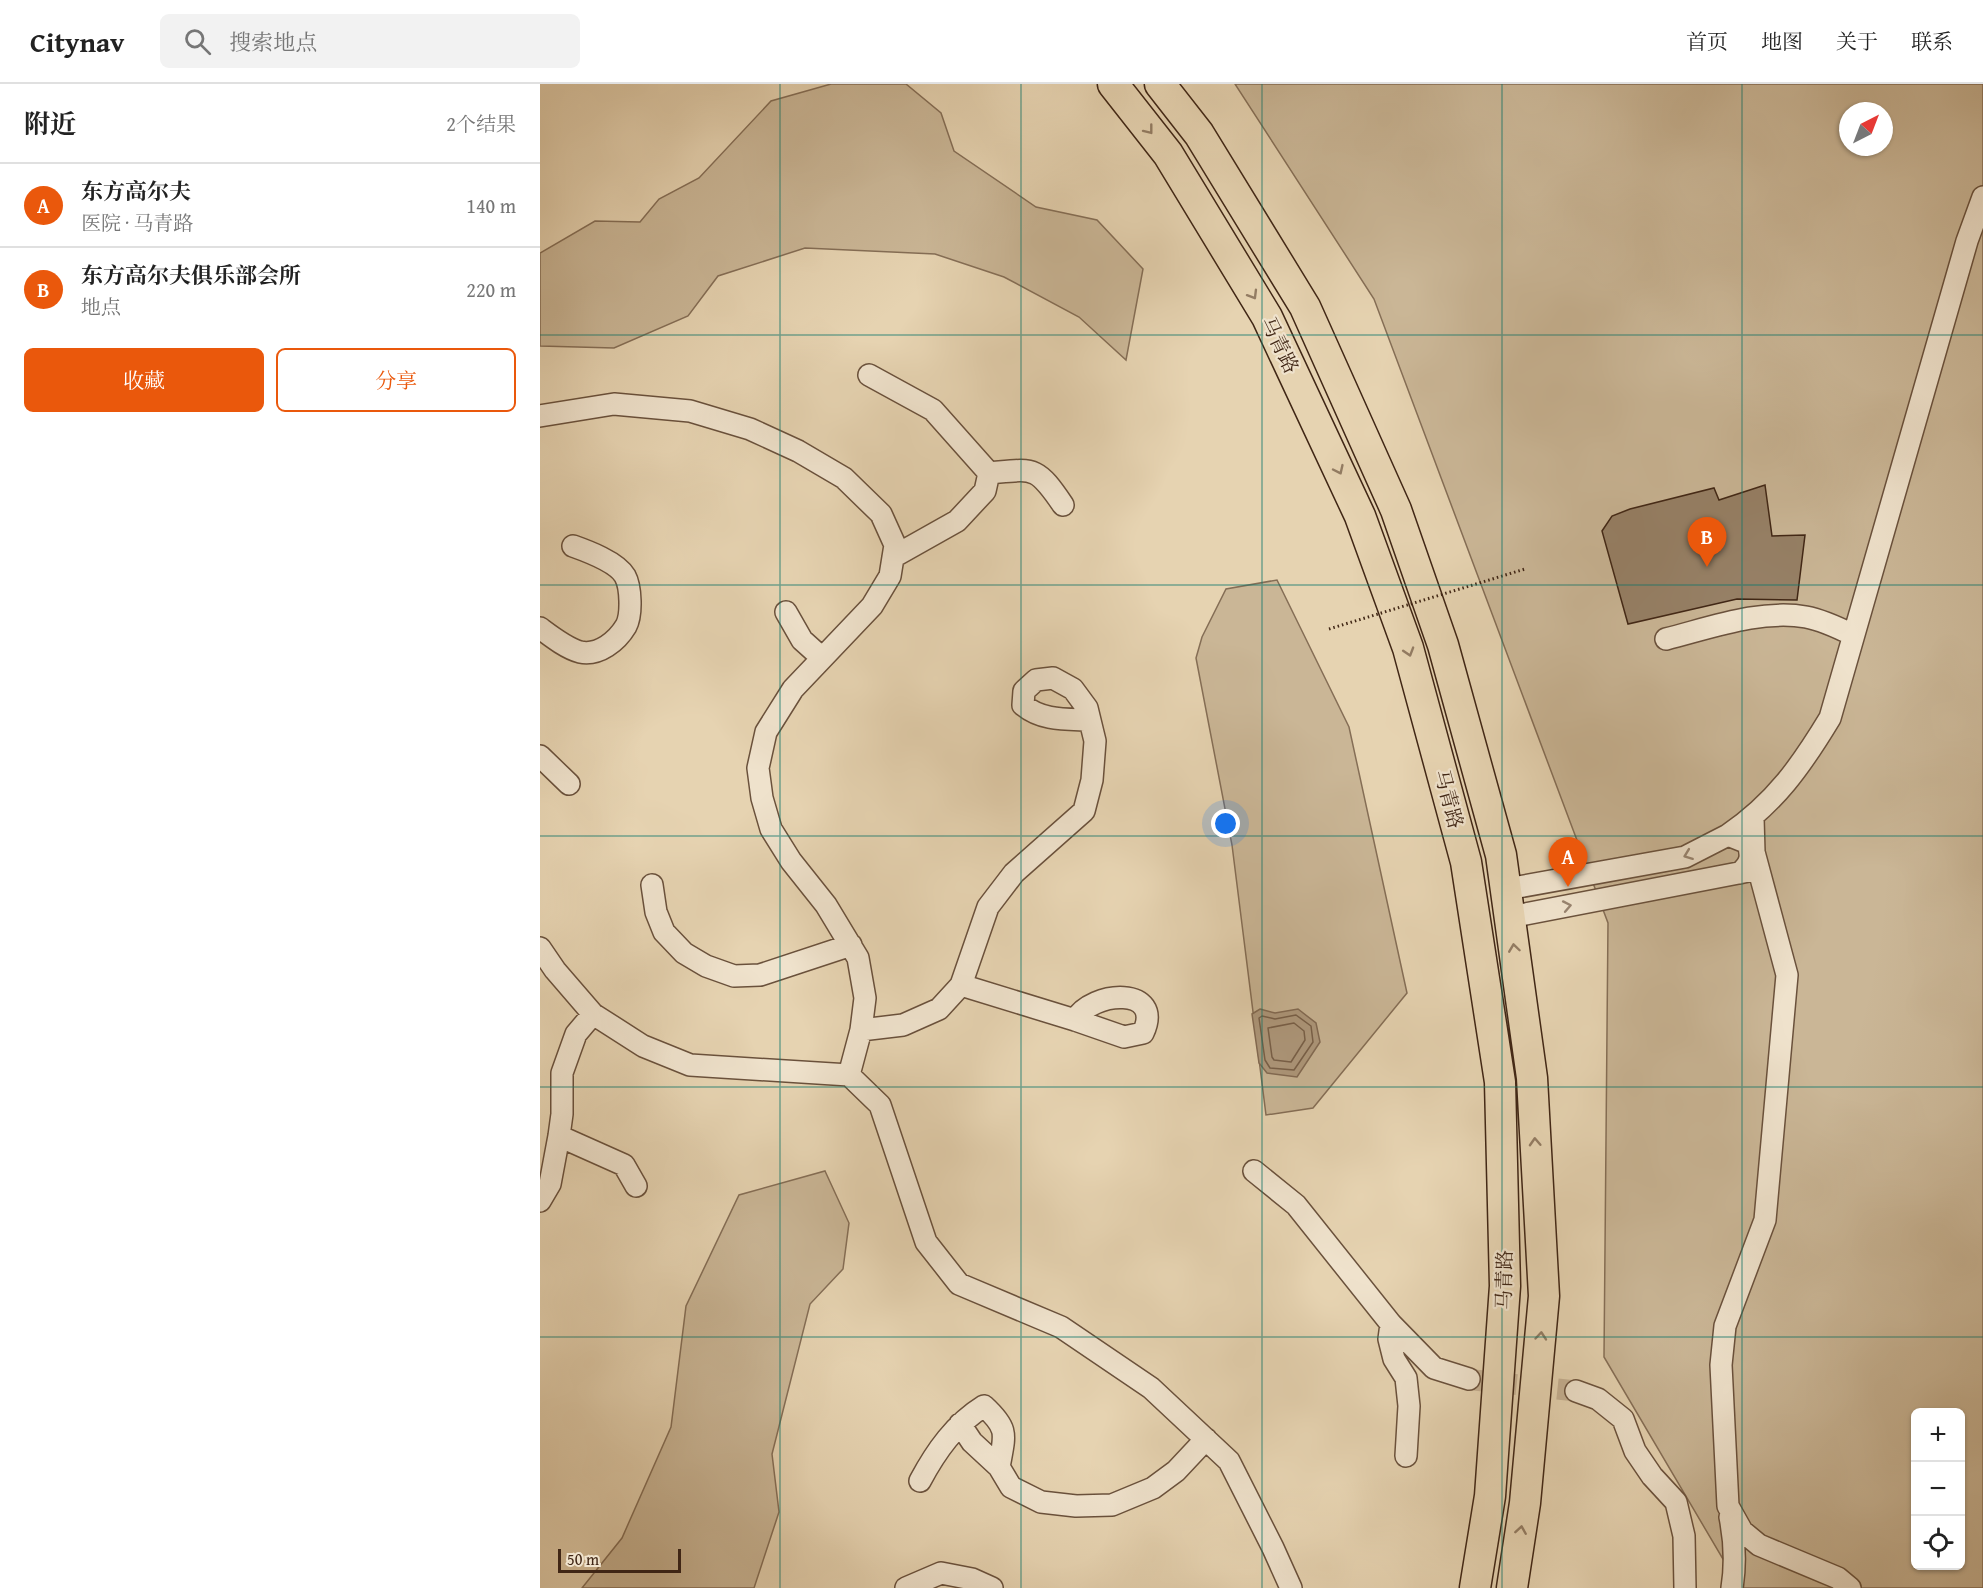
<!DOCTYPE html>
<html lang="zh">
<meta charset="utf-8">
<style>
body{margin:0;font-family:"Gentium Book Plus","Noto Serif SC",serif;background:#f2f2f2;color:#222}
.controls{position:absolute;right:18px;bottom:18px;display:grid;overflow:hidden;border-radius:9px;box-shadow:0 2px 4px #0004}
.controls button{width:54px;height:54px;display:grid;place-items:center;padding:0;border:0;border-bottom:2px solid #e0e0e0;background:#fff;color:#222;font:30px sans-serif}
.compass{position:absolute;left:1299px;top:18px;width:54px;height:54px;border-radius:50%;background:#fff;box-shadow:0 2px 4px #0004;rotate:42deg}
.scale{position:absolute;left:18px;bottom:15px;width:123px;box-sizing:border-box;padding-left:6px;border:3px solid #402615;border-top:0;font-size:16px;line-height:21px;white-space:nowrap;color:#402615;-webkit-text-stroke:4px #efe2cc;paint-order:stroke}
.you{position:absolute;left:686px;top:740px;width:21px;height:21px;margin:-15px;border:4px solid #fff;border-radius:50%;background:#1a73e8;box-shadow:0 0 0 9px #1a73e833}
.badge{display:grid;place-items:center;width:39px;height:39px;border-radius:50%;background:#ea580c;color:#fff;font-size:20px;font-weight:700}
.pin{position:absolute;translate:-50% -50px;filter:drop-shadow(0 2px 3px #0008)}
.pin::after{content:'';position:absolute;top:32px;width:21px;height:18px;background:inherit;clip-path:polygon(0 0,100% 0,50% 100%)}
.list{margin:0;padding:0;list-style:none}
h2{display:flex;justify-content:space-between;align-items:center;height:78px;margin:0;padding:0 24px;font-size:26px}
h2 small{font-size:20px;font-weight:400;color:#767676}
.list li{display:grid;grid-template-columns:39px 1fr auto;gap:18px;align-items:center;box-sizing:border-box;height:84px;padding:0 24px;border-top:2px solid #e0e0e0}
.list b{display:block;font-size:22px;white-space:nowrap}
.list p{margin:0;font-size:20px;white-space:nowrap;color:#767676}
.list em{font-size:20px;font-style:normal;color:#767676}
.actions{display:flex;gap:12px;padding:18px 24px}
.actions a{flex:1;padding:14px 0;border:2px solid #ea580c;border-radius:9px;text-align:center;font-size:21px;color:#ea580c}
.actions .main{background:#ea580c;color:#fff}
.icon{flex:none;width:33px;height:33px;fill:none;stroke:currentColor;stroke-width:2;stroke-linecap:round;stroke-linejoin:round}
.map{position:relative;flex:none;width:1443px;height:1504px;overflow:hidden}
header{display:flex;align-items:center;gap:36px;box-sizing:border-box;height:84px;padding:0 30px;background:#fff;border-bottom:2px solid #e0e0e0}
header strong{font-size:28px}
nav{display:flex;gap:33px;margin-inline-start:auto;font-size:21px}
.search{width:420px;height:54px;background:#f2f2f2;display:flex;align-items:center;gap:15px;box-sizing:border-box;padding:0 21px;border-radius:9px;color:#767676;font-size:22px}
main{display:flex}
aside{flex:1;background:#fff}
.map>svg:first-child{display:block}
.green{fill:#cab696;stroke:#856e56;stroke-width:1.5;fill-rule:evenodd}
.water{fill:#ae987c;stroke:#826a53;stroke-width:1.5}
.lines{fill:none;stroke-linecap:round;stroke-linejoin:round}
.shore{stroke:#775f48;stroke-width:1.5}
.building{fill:#968066;stroke:#402615;stroke-width:1.5}
.minor-tunnel{stroke:#c5b092;stroke-width:21;stroke-dasharray:21 10;stroke-linecap:butt}
.minor-casing{stroke:#6a513c;stroke-width:24}
.highway-casing{stroke:#402615;stroke-width:33}
.minor{stroke:#efe2cc;stroke-width:21}
.highway{stroke:#e6d3b1;stroke-width:30}
.path-bridge{stroke:#402615;stroke-width:3;stroke-dasharray:1.5 3;stroke-linecap:butt}
.oneway{stroke:#937c63}
.oneway2{stroke:#988470}
.grid{fill:none;stroke:#0f766e;stroke-width:1.5;stroke-opacity:0.55}
.labels{text-anchor:middle;stroke-width:4.5;stroke-linejoin:round;paint-order:stroke}
.street-label{font-size:20px;fill:#402615;stroke:#efe2cc}
</style>
<header>
<strong>Citynav</strong>
<div class="search"><svg class="icon" aria-label="search" viewBox="0 0 24 24"><circle cx="10" cy="10" r="6"/><path d="M15 15l6 6"/></svg>搜索地点</div>
<nav><a>首页</a><a>地图</a><a>关于</a><a>联系</a></nav>
</header>
<main>
<aside>
<h2>附近<small>2个结果</small></h2>
<ul class="list">
<li><span class="badge">A</span><div><b>东方高尔夫</b><p>医院 · 马青路</p></div><em>140 m</em></li>
<li><span class="badge">B</span><div><b>东方高尔夫俱乐部会所</b><p>地点</p></div><em>220 m</em></li>
</ul>
<div class="actions"><a class="main">收藏</a><a>分享</a></div>
</aside>
<div class="map">
<svg width="1443" height="1504" viewBox="0 0 1443 1504">
<rect width="100%" height="100%" fill="#e6d3b1"/>
<filter id="stains"><feTurbulence type="fractalNoise" baseFrequency=".00333" numOctaves="4"/><feColorMatrix values="0 0 0 0 .2 0 0 0 0 .09 0 0 0 0 .02 0 0 0 .5 -.17"/></filter>
<radialGradient id="worn" r=".72"><stop offset=".6" stop-color="#630" stop-opacity="0"/><stop offset="1" stop-color="#630" stop-opacity=".3"/></radialGradient>
<path class="green" d="M291,0H366L401,29L414,67L496,123L557,136L603,185L586,276L539,233L464,193L395,170L265,164L178,192L148,232L74,264L0,262V169L55,137L100,138L119,115L159,94L231,17Z
M695,0H1443V1504H1200L1064,1273L1068,839L834,215ZM1308,27H1344V63H1308ZM1376,1328H1420V1482H1376Z
M737,496L809,643L867,909L773,1024L726,1031L692,761L656,574L662,553L686,505Z
M285,1087L309,1139L303,1185L270,1220L232,1370L239,1428L214,1504H42L82,1454L131,1343L146,1222L199,1111Z"/>
<path class="water" d="M720,925L735,929L758,925L776,939L780,958L757,993L727,989L719,979L712,930Z"/>
<g class="lines">
<path class="shore" d="M756,931L771,942L773,958L754,986L730,984L725,976L719,934L722,932L735,935Z
M754,939L764,947L765,956L751,978L734,976L732,973L728,944Z"/>
</g>
<path class="building" d="M1225,401L1232,452L1265,451L1257,516L1197,515L1088,540L1062,447L1072,432L1090,425L1174,404L1179,416Z"/>
<g class="lines">
<path class="minor-tunnel" d="M925,1295L1036,1307"/>
<g class="minor-casing">
<path id="minor" d="M329,291L393,326L449,389L445,407L417,437L353,473
M0,332L74,320L150,327L210,345L258,367L304,394L341,430L355,461L350,492L332,522L253,605L226,648L218,684L222,714L231,745L251,777L286,821L318,874L325,914L321,946L309,991
M449,389C494,385 496,381 523,421
M246,528L262,556L282,574
M0,544C12,553 26,564 40,568C59,572 77,557 86,542C92,531 91,503 85,492C77,478 47,467 33,462
M1126,555C1170,544 1221,525 1266,533C1282,536 1299,544 1313,551
M0,672L29,700
M1213,734L1214,768L1247,891L1225,1136L1185,1242L1181,1281L1188,1422L1202,1447L1219,1461L1298,1494L1310,1504
M1188,751C1235,719 1261,682 1290,634L1427,157L1443,113
M112,801L116,828L124,848L144,869L166,882L194,892L220,891L311,861
M967,805L1145,773L1188,751L1208,759C1212,773 1211,779 1200,789
M970,833L1214,786
M0,864L15,886L53,930L103,962L150,981L309,991L340,1021L386,1158L419,1200L521,1243L611,1304L689,1377L733,1464L751,1504
M421,901L535,936L584,953L603,949C625,902 552,906 535,936
M321,946L363,941L399,925L421,901L448,823L474,789L544,727L552,696L555,657L547,624L533,605L513,594L496,596L484,607L483,621C502,637 526,635 549,636
M19,1052L84,1081L96,1102
M714,1087L756,1121L851,1240L894,1284L929,1295
M0,1117L10,1100L19,1052L22,1030V989L36,950L53,930
M851,1240L849,1255L854,1275L866,1294L869,1322L866,1372
M1036,1307L1058,1315L1083,1335L1095,1367L1112,1392L1136,1418L1144,1452L1145,1504
M420,1340L432,1358L459,1383
M380,1397C396,1367 415,1340 444,1322C469,1345 465,1350 459,1383L471,1403L501,1418L536,1422L572,1421L613,1404L636,1387L666,1355
M1190,1433C1195,1458 1196,1479 1192,1504
M366,1504L401,1489L432,1495L452,1504"/>
</g>
<g class="highway-casing">
<path id="highway" d="M573,0L628,70L727,233L820,432L868,564L926,778L960,998L965,1202L950,1412L935,1504
M620,0L659,50L765,223L856,426L903,561L961,771L992,994L1004,1212L985,1419L972,1504"/>
</g>
<use href="#minor" class="minor"/>
<use href="#highway" class="highway"/>
<path class="path-bridge" d="M789,545L985,485"/>
</g>
<defs><path id="oneway-chevron" d="M-2-3.5L2.5 0L-2 3.5" fill="none" stroke-width="1.6" stroke-linecap="round" stroke-linejoin="round" transform="scale(1.5)"/></defs>
<g class="oneway">
<use href="#oneway-chevron" transform="translate(609 46) rotate(52)"/>
<use href="#oneway-chevron" transform="translate(713 211) rotate(59)"/>
<use href="#oneway-chevron" transform="translate(799 386) rotate(65)"/>
<use href="#oneway-chevron" transform="translate(869 568) rotate(73)"/>
<use href="#oneway-chevron" transform="translate(974 864) rotate(-98)"/>
<use href="#oneway-chevron" transform="translate(995 1058) rotate(-93)"/>
<use href="#oneway-chevron" transform="translate(1001 1252) rotate(-85)"/>
<use href="#oneway-chevron" transform="translate(981 1446) rotate(-81)"/>
</g>
<g class="oneway2">
<use href="#oneway-chevron" transform="translate(1148 771) rotate(159)"/>
<use href="#oneway-chevron" transform="translate(1027 822) rotate(-11)"/>
</g>
<path class="grid" d="M240,0V1504M481,0V1504M722,0V1504M962,0V1504M1202,0V1504M0,251H1443M0,501H1443M0,752H1443M0,1003H1443M0,1253H1443"/>
<g class="labels">
<g class="street-label">
<text transform="translate(740 261) rotate(64)" y="7">马青路</text>
<text transform="translate(909 715) rotate(75)" y="7">马青路</text>
<text transform="translate(964 1196) rotate(-89)" y="7">马青路</text>
</g>
</g>
<rect width="100%" height="100%" filter="url(#stains)"/>
<rect width="100%" height="100%" fill="url(#worn)"/>
</svg>
<div class="controls">
<button>+</button>
<button>−</button>
<button><svg class="icon" aria-label="locate" viewBox="0 0 24 24"><circle cx="12" cy="12" r="6"/><path d="M12 2v4M12 18v4M2 12h4M18 12h4"/></svg></button>
</div>
<svg class="compass" viewBox="-18 -18 36 36"><path d="M0-13l5 13h-10z" fill="#e53935"/><path d="M0 13l5-13h-10z" fill="#767676"/></svg>
<div class="scale">50 m</div>
<div class="you"></div>
<div class="pin badge" style="left:1028px;top:803px">A</div>
<div class="pin badge" style="left:1167px;top:483px">B</div>
</div>
</main>
